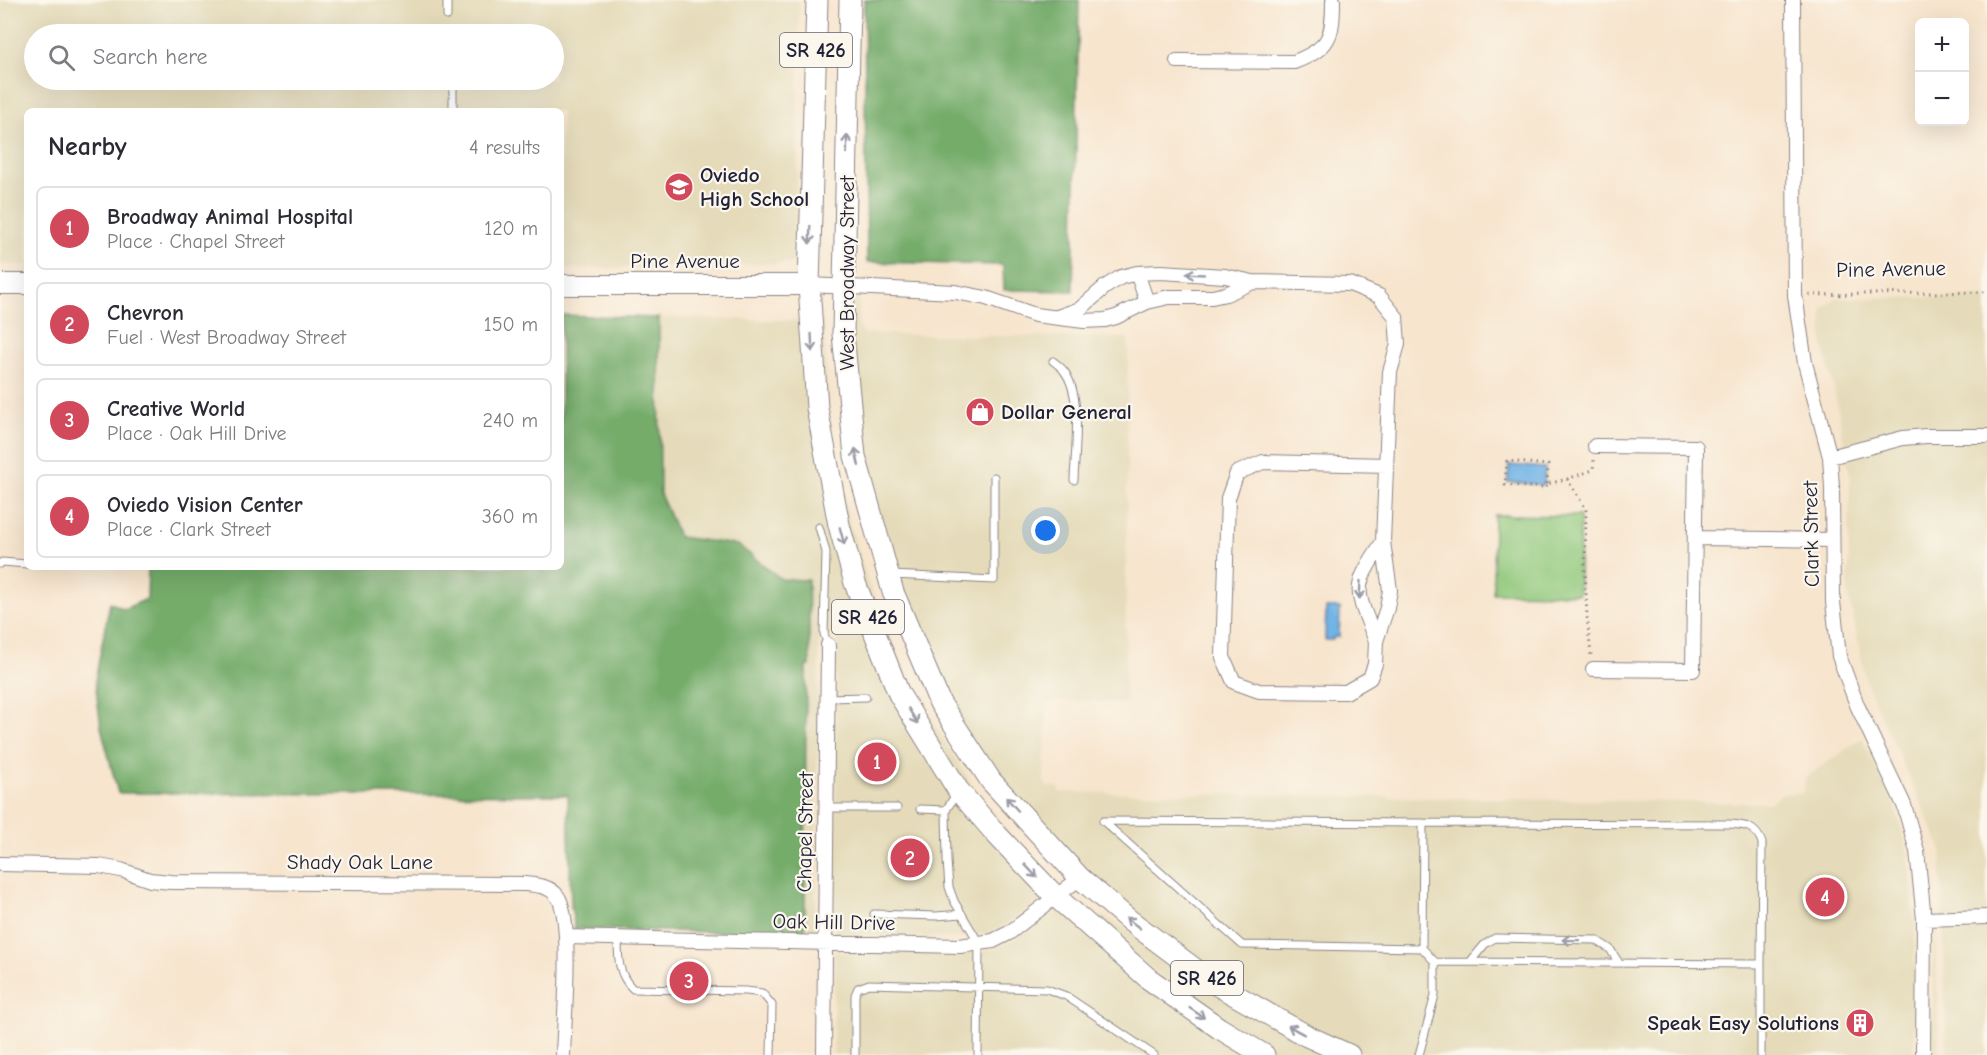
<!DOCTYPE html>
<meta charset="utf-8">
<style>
body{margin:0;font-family:"Comic Neue",sans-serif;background:#f7f7f7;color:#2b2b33}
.controls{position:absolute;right:18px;top:18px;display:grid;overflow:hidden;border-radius:9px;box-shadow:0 6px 24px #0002}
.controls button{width:54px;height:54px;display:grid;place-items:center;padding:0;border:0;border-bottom:2px solid #e1e1e2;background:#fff;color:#2b2b33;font:30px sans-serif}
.you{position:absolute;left:1046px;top:531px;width:21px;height:21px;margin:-15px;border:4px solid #fff;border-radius:50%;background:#1a73e8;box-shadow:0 0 0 9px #1a73e833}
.badge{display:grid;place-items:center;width:39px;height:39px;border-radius:50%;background:#d1495b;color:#fff;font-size:20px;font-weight:700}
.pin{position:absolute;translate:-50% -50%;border:3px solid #fff;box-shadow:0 2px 6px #0006}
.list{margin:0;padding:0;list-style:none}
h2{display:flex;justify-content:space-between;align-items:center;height:78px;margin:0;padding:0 24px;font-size:26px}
h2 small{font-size:20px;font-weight:400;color:#7c7c81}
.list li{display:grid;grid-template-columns:39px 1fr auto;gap:18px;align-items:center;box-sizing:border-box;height:84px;margin:0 12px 12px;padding:0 12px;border:2px solid #e1e1e2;border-radius:9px}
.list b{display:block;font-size:22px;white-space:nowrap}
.list p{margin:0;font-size:20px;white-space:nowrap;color:#7c7c81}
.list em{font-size:20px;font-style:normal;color:#7c7c81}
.icon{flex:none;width:33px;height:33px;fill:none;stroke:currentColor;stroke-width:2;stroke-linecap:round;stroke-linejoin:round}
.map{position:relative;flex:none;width:1987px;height:1055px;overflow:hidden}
.search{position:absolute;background:#fff;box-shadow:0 6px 24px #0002;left:24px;top:24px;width:540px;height:66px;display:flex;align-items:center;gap:15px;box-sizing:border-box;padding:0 21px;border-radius:33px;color:#7c7c81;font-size:22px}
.panel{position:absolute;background:#fff;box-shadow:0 6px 24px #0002;left:24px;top:108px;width:540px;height:462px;border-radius:9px}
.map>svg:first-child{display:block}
.built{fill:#e5dbba;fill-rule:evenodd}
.green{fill:#90c87b;stroke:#59755b;stroke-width:1.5}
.forest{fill:#74ac6b;stroke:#4b6753;stroke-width:1.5}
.water{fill:#72b4e6;stroke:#4a6b90;stroke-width:1.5}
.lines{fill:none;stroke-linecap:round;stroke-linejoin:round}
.lane-casing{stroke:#8c8484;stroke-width:9}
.street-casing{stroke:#8c8484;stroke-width:16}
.secondary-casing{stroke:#8c8484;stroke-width:22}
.primary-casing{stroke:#8c8484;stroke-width:23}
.path{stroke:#8c8484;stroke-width:3;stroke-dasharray:1.5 4.5;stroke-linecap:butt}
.lane{stroke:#fff;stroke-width:7}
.street{stroke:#fff;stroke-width:14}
.secondary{stroke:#fff;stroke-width:20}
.primary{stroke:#fff;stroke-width:21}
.oneway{stroke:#9c9ca7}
.labels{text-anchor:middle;stroke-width:4.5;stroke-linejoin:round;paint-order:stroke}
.shield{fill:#fbf7ec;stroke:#636270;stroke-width:1.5}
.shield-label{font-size:20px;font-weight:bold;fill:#22223b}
.poi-label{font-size:21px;font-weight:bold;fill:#22223b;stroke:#fbf7ec;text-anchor:start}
.street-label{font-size:21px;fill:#22223b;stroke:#fbf7ec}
</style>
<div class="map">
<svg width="1987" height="1055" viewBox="0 0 1987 1055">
<rect width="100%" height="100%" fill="#fbf7ec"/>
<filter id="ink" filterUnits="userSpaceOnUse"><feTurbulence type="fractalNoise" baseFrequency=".0167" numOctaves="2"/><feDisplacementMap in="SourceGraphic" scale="12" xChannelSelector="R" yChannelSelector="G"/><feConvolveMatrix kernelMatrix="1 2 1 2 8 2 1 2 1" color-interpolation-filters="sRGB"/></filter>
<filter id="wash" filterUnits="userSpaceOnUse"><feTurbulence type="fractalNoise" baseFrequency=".008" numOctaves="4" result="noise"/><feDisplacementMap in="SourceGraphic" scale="24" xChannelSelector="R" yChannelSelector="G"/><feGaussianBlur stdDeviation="1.35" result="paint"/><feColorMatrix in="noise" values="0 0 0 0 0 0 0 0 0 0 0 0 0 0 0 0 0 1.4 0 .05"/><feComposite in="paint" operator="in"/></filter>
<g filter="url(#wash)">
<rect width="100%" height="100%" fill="#f7e5ce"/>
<path class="built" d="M0,0H799L796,263L561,269V111H27V265L0,264ZM34,34H554V80H34Z
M842,294L859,295V327L864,334L1128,338L1125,702L1053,701L1047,704L1044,780L1047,786L1059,787V792L1769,803L1782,794L1801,793L1804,789L1805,778L1862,738L1896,808L1908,853L1915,919L1914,1055H1369L1311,1029L1260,1001L1079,884L966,742L869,525Z
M1987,297V1055H1947L1941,848L1866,682L1848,592L1850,476L1835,394L1823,344L1822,310L1836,298Z
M659,318L823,321L829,410L838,472L851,529L868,582L893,646L923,706L974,788L1014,840L1059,889L1005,926L989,933L959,938L834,935L837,637L819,636L815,934H805L806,666L810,665L808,581L781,579L738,545L679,538L660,494Z
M1070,902L1246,1055H833L834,951L959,954L994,949L1015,939Z
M1100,915L1124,927L1329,1055H1282L1259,1043L1189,998L1122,945Z
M1934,926H1935L1939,1055H1932Z"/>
<path class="green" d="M1494,515L1580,516L1579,594L1493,593Z"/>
<path class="forest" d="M864,0H1079L1073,291L1004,290L1003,265L867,262Z
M561,315L659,318L660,494L679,537L738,545L781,579L808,580L810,666H806L805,934L575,929L571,907L568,795L118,793L101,727L95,681L110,602L124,609L147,599L148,567H561Z"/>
<path class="water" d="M1509,465L1545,468L1544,485L1508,482Z
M1326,608H1340L1339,637H1333V640H1325Z"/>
</g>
<g filter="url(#ink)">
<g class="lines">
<g class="lane-casing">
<path id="lane" d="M447,16V0
M453,111V80
M1053,361C1057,364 1061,367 1064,371C1083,396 1075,450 1074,480
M819,527L826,552L824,634L828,645
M0,564L2,562L27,564
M892,575L994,580V477
M827,698L866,697
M957,793L946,810L947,861L949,887L954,901L979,943L978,1055
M826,808H897
M920,809L946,810
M1423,823L1729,824C1745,825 1756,826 1762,843L1761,964
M874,914L936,916L962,914
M618,938C618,958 618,975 633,989L746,991L762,993L772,1005L771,1055
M1422,948L1242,945L1103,821L1423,823L1422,948L1435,962
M1470,962L1485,944L1495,938L1596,940L1610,949L1619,963
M855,1055V995L858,988L869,984L1047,989L1066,996L1154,1055
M1419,1055L1435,995V962L1761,964V1055"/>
</g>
<g class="street-casing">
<path id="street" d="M1793,0L1795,295L1805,363L1830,457L1832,487L1833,602L1839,656L1857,705L1904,805L1917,851L1924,919L1923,1055
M1177,61L1294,62C1330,48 1333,37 1333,0
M1137,273L1147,302
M809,285L955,292L986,298L1035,315L1084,321L1105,320L1116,317L1147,302L1169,297H1212L1226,294L1253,282
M1057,317L1080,309L1105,287L1121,277L1137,273L1161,272L1225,276L1253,282L1350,284L1379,296L1396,317L1398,344L1390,372L1383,542L1390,590L1387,608L1376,641L1375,664L1370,678L1346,692L1259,691L1234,682L1223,657L1228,498L1237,473L1263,462L1387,465
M1830,457L1903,438L1926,436H1987
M1695,538L1831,540
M1376,641C1355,588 1351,590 1383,542
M1593,669L1693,670L1696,447L1595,446
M0,864L99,866L121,870L150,880L171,882L525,884C536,885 551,886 558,897C573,920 564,1023 563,1055
M1924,919L1987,917
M566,937L960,946L993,941L1009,933L1080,878
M824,1055L828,645"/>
</g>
<g class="secondary-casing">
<path id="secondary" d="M0,284H27
M561,285H809"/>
</g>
<g class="primary-casing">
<path id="primary" d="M817,0L809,285L817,408L839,525L855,583L899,694L958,790L997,835L1055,896L1149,979L1219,1028L1264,1055
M850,0L843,334L855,456L893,592L940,703L991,781L1080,878L1129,920L1212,982L1307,1036L1349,1055"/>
</g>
<path class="path" d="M1809,295L1987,292
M1567,479L1586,509L1585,570L1587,616L1591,655
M1547,484L1548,465L1507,461L1505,485L1546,488L1547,484L1567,479L1593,470L1594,460"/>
<use href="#lane" class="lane"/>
<use href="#street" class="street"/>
<use href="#secondary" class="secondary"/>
<use href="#primary" class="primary"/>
</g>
<defs><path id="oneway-shaft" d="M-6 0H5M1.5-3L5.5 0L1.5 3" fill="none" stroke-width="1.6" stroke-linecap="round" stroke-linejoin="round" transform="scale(1.5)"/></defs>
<g class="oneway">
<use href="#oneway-shaft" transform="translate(847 144) rotate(-89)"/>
<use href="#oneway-shaft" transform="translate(810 235) rotate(92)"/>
<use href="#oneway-shaft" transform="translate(1195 274) rotate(-177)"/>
<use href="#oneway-shaft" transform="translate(812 343) rotate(87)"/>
<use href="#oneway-shaft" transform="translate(857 457) rotate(-102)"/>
<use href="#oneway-shaft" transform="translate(842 536) rotate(75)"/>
<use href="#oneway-shaft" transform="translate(1360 590) rotate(93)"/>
<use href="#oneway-shaft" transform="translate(913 716) rotate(59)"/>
<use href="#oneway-shaft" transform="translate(1012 804) rotate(-132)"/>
<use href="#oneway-shaft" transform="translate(1031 871) rotate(47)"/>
<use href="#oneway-shaft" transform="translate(1133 923) rotate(-142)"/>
<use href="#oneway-shaft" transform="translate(1571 940) rotate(-179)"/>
<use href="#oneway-shaft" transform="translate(1197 1013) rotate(34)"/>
<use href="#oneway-shaft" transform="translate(1296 1030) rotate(-151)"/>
</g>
</g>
<defs>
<g id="school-disc" transform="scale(1.5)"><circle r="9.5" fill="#d1495b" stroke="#fbf7ec"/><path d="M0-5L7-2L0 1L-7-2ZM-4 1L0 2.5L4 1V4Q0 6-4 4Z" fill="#fff"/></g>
<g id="shop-disc" transform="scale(1.5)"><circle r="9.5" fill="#d1495b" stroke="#fbf7ec"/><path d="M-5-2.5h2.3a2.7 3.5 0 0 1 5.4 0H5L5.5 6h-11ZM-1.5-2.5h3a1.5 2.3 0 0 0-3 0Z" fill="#fff"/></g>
<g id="building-disc" transform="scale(1.5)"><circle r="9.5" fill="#d1495b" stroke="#fbf7ec"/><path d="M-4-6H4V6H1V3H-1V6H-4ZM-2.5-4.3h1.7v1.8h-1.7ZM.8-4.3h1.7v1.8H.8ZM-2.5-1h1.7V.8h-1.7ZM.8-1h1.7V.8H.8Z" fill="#fff"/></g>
</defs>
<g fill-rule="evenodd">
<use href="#school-disc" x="679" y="187"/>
<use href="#shop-disc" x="980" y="412"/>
<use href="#building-disc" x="1860" y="1023"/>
</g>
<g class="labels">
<g class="shield">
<rect x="780" y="33" width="72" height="34" rx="4.5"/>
<rect x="832" y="600" width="72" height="34" rx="4.5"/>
<rect x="1171" y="961" width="72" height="34" rx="4.5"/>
</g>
<g class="shield-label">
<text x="816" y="57">SR 426</text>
<text x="868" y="624">SR 426</text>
<text x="1207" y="985">SR 426</text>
</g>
<g class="poi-label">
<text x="700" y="182">Oviedo<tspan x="700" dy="24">High School</tspan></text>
<text x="1001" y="419">Dollar General</text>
<text x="1839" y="1030" text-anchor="end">Speak Easy Solutions</text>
</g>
<g class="street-label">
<text x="685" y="268">Pine Avenue</text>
<text transform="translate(1891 269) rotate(-1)" y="7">Pine Avenue</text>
<text transform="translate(847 273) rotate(-90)" y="7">West Broadway Street</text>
<text transform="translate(1811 534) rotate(-91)" y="7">Clark Street</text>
<text transform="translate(805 832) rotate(-89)" y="7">Chapel Street</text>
<text x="360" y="869">Shady Oak Lane</text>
<text transform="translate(834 922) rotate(1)" y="7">Oak Hill Drive</text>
</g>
</g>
</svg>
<div class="controls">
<button>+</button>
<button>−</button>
</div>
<div class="you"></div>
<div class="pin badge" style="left:877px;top:762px">1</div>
<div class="pin badge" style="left:910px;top:858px">2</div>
<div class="pin badge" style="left:689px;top:981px">3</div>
<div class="pin badge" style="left:1825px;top:897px">4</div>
<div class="search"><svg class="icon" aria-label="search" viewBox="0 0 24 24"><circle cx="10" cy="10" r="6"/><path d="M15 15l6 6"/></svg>Search here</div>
<section class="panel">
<h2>Nearby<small>4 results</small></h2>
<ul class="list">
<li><span class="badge">1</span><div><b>Broadway Animal Hospital</b><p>Place · Chapel Street</p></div><em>120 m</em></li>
<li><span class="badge">2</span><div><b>Chevron</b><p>Fuel · West Broadway Street</p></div><em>150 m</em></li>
<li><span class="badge">3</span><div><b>Creative World</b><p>Place · Oak Hill Drive</p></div><em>240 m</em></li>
<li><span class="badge">4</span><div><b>Oviedo Vision Center</b><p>Place · Clark Street</p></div><em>360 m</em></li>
</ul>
</section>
</div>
